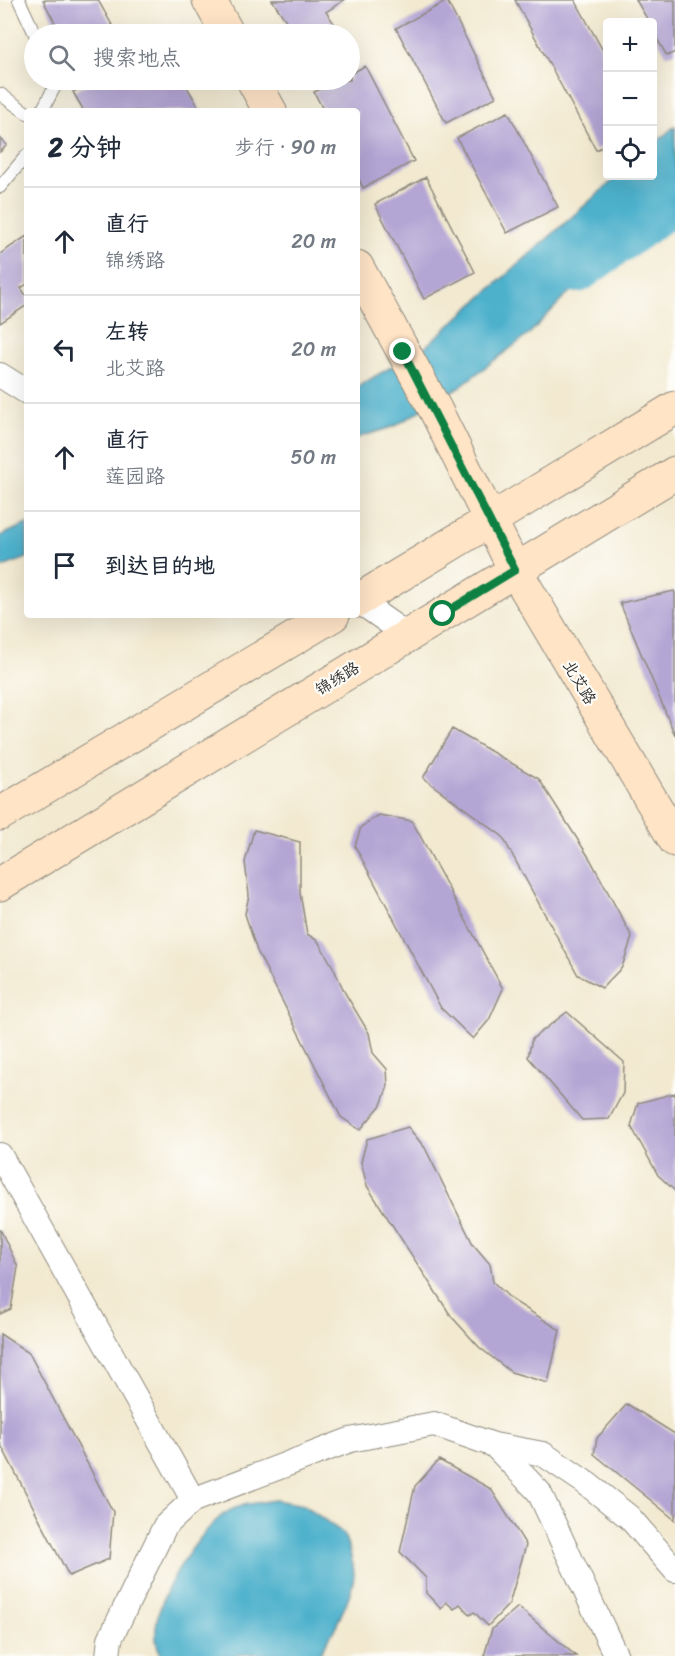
<!DOCTYPE html>
<html lang="zh">
<meta charset="utf-8">
<style>
body{margin:0;font-family:Sriracha,"LXGW WenKai TC",sans-serif;background:#f6f6f7;color:#1f2937}
.controls{position:absolute;right:18px;top:18px;display:grid;overflow:hidden;border-radius:6px;box-shadow:0 6px 24px #0002}
.controls button{width:54px;height:54px;display:grid;place-items:center;padding:0;border:0;border-bottom:2px solid #e0e1e3;background:#fff;color:#1f2937;font:30px sans-serif}
.stop{position:absolute;width:18px;height:18px;margin:-14px;border:4px solid #0b8043;border-radius:50%;background:#fff}
.stop.end{background:#0b8043;border-color:#fff;box-shadow:0 2px 6px #0008}
.list{margin:0;padding:0;list-style:none}
h2{display:flex;justify-content:space-between;align-items:center;height:78px;margin:0;padding:0 24px;font-size:26px}
h2 small{font-size:20px;font-weight:400;color:#747a83}
.list li{display:grid;grid-template-columns:39px 1fr auto;gap:18px;align-items:center;box-sizing:border-box;height:108px;padding:0 24px;border-top:2px solid #e0e1e3}
.list b{display:block;font-size:22px;white-space:nowrap}
.list p{margin:0;font-size:20px;white-space:nowrap;color:#747a83}
.list em{font-size:20px;font-style:normal;color:#747a83}
.icon{flex:none;width:33px;height:33px;fill:none;stroke:currentColor;stroke-width:2;stroke-linecap:round;stroke-linejoin:round}
.map{position:relative;flex:none;width:675px;height:1656px;overflow:hidden}
.search{position:absolute;background:#fff;box-shadow:0 6px 24px #0002;left:24px;top:24px;width:336px;height:66px;display:flex;align-items:center;gap:15px;box-sizing:border-box;padding:0 21px;border-radius:33px;color:#747a83;font-size:22px}
.panel{position:absolute;background:#fff;box-shadow:0 6px 24px #0002;left:24px;top:108px;width:336px;height:510px;border-radius:6px}
.map>svg:first-child{display:block}
.water{fill:#4db1cc;stroke:#3c6e7c;stroke-width:1.5}
.lines{fill:none;stroke-linecap:round;stroke-linejoin:round}
.river{stroke:#4db1cc;stroke-width:44}
.building{fill:#b3a5d4}
.lane-casing{stroke:#8e8a7e;stroke-width:14}
.street-casing{stroke:#8e8a7e;stroke-width:26}
.secondary-casing{stroke:#8e8a7e;stroke-width:35}
.lane{stroke:#fff;stroke-width:12}
.street{stroke:#fff;stroke-width:24}
.secondary{stroke:#ffe4c6;stroke-width:33}
.route{stroke:#0b8043;stroke-width:8}
.labels{text-anchor:middle;stroke-width:4.5;stroke-linejoin:round;paint-order:stroke}
.street-label{font-size:16px;fill:#2b2b2b;stroke:#fdfcf7}
</style>
<div class="map">
<svg width="675" height="1656" viewBox="0 0 675 1656">
<rect width="100%" height="100%" fill="#fdfcf7"/>
<filter id="ink" filterUnits="userSpaceOnUse"><feTurbulence type="fractalNoise" baseFrequency=".0167" numOctaves="2"/><feDisplacementMap in="SourceGraphic" scale="12" xChannelSelector="R" yChannelSelector="G"/><feConvolveMatrix kernelMatrix="1 2 1 2 8 2 1 2 1" color-interpolation-filters="sRGB"/></filter>
<filter id="wash" filterUnits="userSpaceOnUse"><feTurbulence type="fractalNoise" baseFrequency=".008" numOctaves="4" result="noise"/><feDisplacementMap in="SourceGraphic" scale="24" xChannelSelector="R" yChannelSelector="G"/><feGaussianBlur stdDeviation="1.35" result="paint"/><feColorMatrix in="noise" values="0 0 0 0 0 0 0 0 0 0 0 0 0 0 0 0 0 1.4 0 .05"/><feComposite in="paint" operator="in"/></filter>
<g filter="url(#wash)">
<rect width="100%" height="100%" fill="#f2e9d0"/>
<path class="water" d="M675,126V201L619,241L528,335L459,387L395,426L357,438V387L425,347L618,176H652L653,145Z
M27,524V558L0,568V536Z
M275,1500L304,1505L344,1534C348,1547 354,1562 354,1575C353,1595 330,1641 317,1656C299,1656 246,1651 233,1656H162C138,1619 191,1543 219,1518C234,1504 255,1503 275,1500Z"/>
<g class="lines">
<path class="river" d="M577,271L675,201"/>
</g>
<g id="blocks">
<path class="building" d="M43,0H98L117,34H61Z
M272,0H344L326,12L336,26L324,34H295Z
M515,0H575L608,60V144L596,150Z
M636,0H675V52L667,56L652,30V22H649Z
M447,1L496,97L446,123L396,28Z
M365,66L414,161L363,188L357,175V111H324L314,92L339,80H350V74Z
M95,80H183L201,111H84L73,92Z
M508,112L558,207L507,233L457,138Z
M0,138L7,145L0,152Z
M426,177L475,272L424,299L375,204Z
M27,236V284L21,288L27,297V305L0,323V254Z
M674,591L675,593V735L620,603Z
M452,729L539,779L590,859L632,937L622,967L602,988L578,975L502,836L423,778Z
M379,815L412,821L503,989L489,1020L473,1039L441,1008L355,846L361,827Z
M254,830L300,842V893L307,934L318,941L333,967L345,993L369,1033L373,1053L387,1069L388,1086L381,1105L360,1130L341,1117L257,951L245,914L249,895L245,862Z
M567,1012L624,1062L623,1093L609,1119L582,1120L528,1057L532,1039Z
M675,1093V1191L658,1175L631,1126L638,1103Z
M408,1127L425,1148L473,1244L490,1264L493,1282L512,1300L560,1330L548,1383L511,1372L479,1347L451,1316L367,1186L361,1162L367,1139Z
M0,1229L18,1267L11,1309L0,1314Z
M0,1334L29,1353L113,1512L109,1559L69,1576L0,1443Z
M627,1404L675,1434V1520L594,1454L597,1438Z
M439,1460L491,1489L526,1545L509,1604L488,1626L474,1612L470,1615L460,1604L454,1609L446,1602L441,1609L426,1593V1578L400,1552L415,1486Z
M518,1607L576,1656H484L492,1629Z"/>
</g>
</g>
<g filter="url(#ink)">
<use href="#blocks" fill-opacity="0" stroke="#8e8a7e" stroke-width="1.5"/>
<g class="lines">
<g class="lane-casing">
<path id="lane" d="M19,0L35,34
M0,94L27,113
M42,111L55,86L52,80
M0,187L27,155"/>
</g>
<g class="street-casing">
<path id="street" d="M0,375L27,392
M357,600L407,635
M0,1155L193,1500L350,1440L434,1424L494,1445L539,1492L616,1656
M494,1445L543,1454L586,1483L629,1517L675,1570
M108,1656L110,1639L165,1526L193,1500"/>
</g>
<g class="secondary-casing">
<path id="secondary" d="M209,0L228,34
M253,80L270,111
M357,267L435,409L515,570L675,840
M357,601L675,408
M0,814L333,615
M0,884L675,473"/>
</g>
<use href="#lane" class="lane"/>
<use href="#street" class="street"/>
<use href="#secondary" class="secondary"/>
</g>
</g>
<g class="lines" filter="url(#ink)">
<path class="route" d="M403,352L515,570L443,614"/>
</g>
<g class="labels">
<g class="street-label">
<text transform="translate(337 678) rotate(-32)" y="6">锦绣路</text>
<text transform="translate(580 682) rotate(59)" y="6">北艾路</text>
</g>
</g>
</svg>
<div class="controls">
<button>+</button>
<button>−</button>
<button><svg class="icon" aria-label="locate" viewBox="0 0 24 24"><circle cx="12" cy="12" r="6"/><path d="M12 2v4M12 18v4M2 12h4M18 12h4"/></svg></button>
</div>
<div class="stop" style="left:443px;top:614px"></div>
<div class="stop end" style="left:403px;top:352px"></div>
<div class="search"><svg class="icon" aria-label="search" viewBox="0 0 24 24"><circle cx="10" cy="10" r="6"/><path d="M15 15l6 6"/></svg>搜索地点</div>
<section class="panel">
<h2>2 分钟<small>步行 · 90 m</small></h2>
<ul class="list">
<li><svg class="icon" aria-label="ahead" viewBox="0 0 24 24"><path d="M12 20V5M6 11l6-6 6 6"/></svg><div><b>直行</b><p>锦绣路</p></div><em>20 m</em></li>
<li><svg class="icon" aria-label="left" viewBox="0 0 24 24"><path d="M17 20v-9H6M10 6l-5 5 5 5"/></svg><div><b>左转</b><p>北艾路</p></div><em>20 m</em></li>
<li><svg class="icon" aria-label="ahead" viewBox="0 0 24 24"><path d="M12 20V5M6 11l6-6 6 6"/></svg><div><b>直行</b><p>莲园路</p></div><em>50 m</em></li>
<li><svg class="icon" aria-label="arrive" viewBox="0 0 24 24"><path d="M6 21V4h12l-3 4 3 4H6"/></svg><div><b>到达目的地</b></div></li>
</ul>
</section>
</div>
